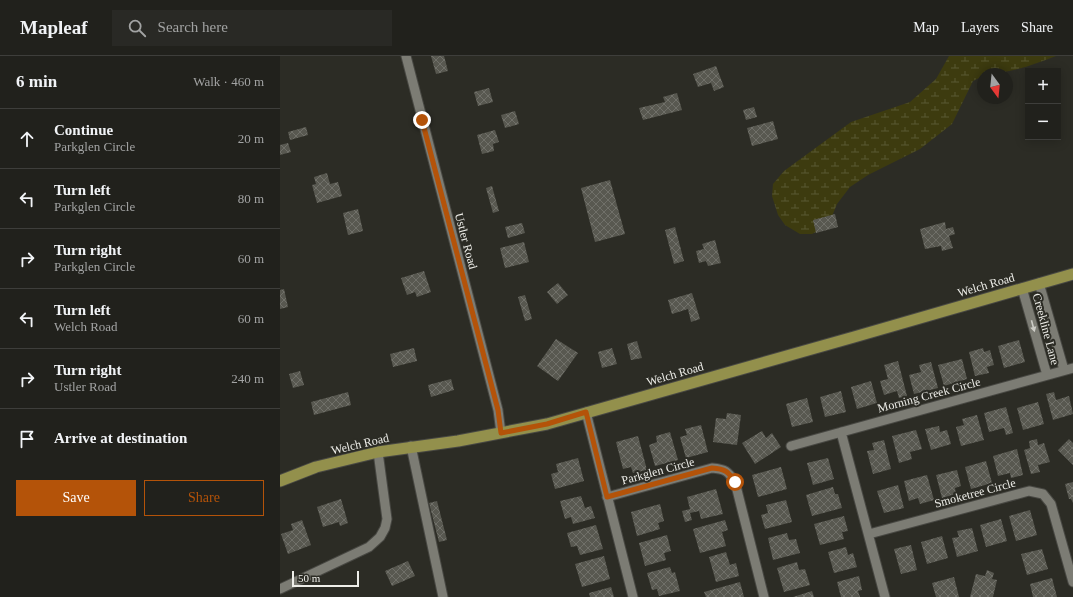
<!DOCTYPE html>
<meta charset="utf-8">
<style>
body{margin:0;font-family:Georgia,serif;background:#292925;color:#f1f3f6}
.controls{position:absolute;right:12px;top:12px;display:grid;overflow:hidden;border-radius:0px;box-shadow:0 2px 10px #0003}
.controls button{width:36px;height:36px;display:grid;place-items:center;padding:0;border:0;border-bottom:1px solid #3e3e3b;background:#21211c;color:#f1f3f6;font:20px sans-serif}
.compass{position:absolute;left:697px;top:12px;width:36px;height:36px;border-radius:50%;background:#21211c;box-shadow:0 2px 10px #0003;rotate:165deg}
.scale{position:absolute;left:12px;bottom:10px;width:67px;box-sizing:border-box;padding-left:4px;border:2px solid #eeeee9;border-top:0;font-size:11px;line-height:14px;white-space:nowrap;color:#eeeee9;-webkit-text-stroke:3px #2c2c25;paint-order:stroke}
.stop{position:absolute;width:12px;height:12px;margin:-9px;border:3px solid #b45309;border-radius:50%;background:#fff}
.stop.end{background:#b45309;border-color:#fff;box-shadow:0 1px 4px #0008}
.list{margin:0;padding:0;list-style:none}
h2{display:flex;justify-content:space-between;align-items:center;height:52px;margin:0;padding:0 16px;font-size:17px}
h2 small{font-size:13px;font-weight:400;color:#a2a3a3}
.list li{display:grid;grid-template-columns:26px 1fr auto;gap:12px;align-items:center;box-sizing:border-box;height:60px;padding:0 16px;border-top:1px solid #3e3e3b}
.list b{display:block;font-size:15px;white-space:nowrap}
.list p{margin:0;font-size:13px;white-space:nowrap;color:#a2a3a3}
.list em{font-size:13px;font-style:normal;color:#a2a3a3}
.actions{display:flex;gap:8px;padding:12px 16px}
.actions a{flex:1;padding:9px 0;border:1px solid #b45309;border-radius:0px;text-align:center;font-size:14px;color:#b45309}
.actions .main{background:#b45309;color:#fff}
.icon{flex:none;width:22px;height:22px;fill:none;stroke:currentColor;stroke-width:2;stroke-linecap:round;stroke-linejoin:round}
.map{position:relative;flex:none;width:793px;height:541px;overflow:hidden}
header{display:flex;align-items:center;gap:24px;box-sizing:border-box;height:56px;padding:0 20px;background:#21211c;border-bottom:1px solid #3e3e3b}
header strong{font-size:19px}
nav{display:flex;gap:22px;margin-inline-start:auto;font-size:14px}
.search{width:280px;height:36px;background:#292925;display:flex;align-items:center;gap:10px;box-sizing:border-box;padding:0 14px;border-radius:0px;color:#a2a3a3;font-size:15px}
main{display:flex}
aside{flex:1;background:#21211c}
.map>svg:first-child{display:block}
.wetland{fill:url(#wetland-marsh)}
.building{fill:url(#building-cross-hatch)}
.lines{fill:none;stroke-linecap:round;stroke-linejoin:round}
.minor-casing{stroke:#484843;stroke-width:11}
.major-casing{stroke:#484843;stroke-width:13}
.minor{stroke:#7c7c74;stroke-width:9}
.major{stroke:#93904c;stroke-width:11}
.oneway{fill:#ccccc6}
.route{stroke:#b45309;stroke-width:5}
.labels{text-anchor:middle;stroke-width:4;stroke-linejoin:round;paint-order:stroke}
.street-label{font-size:12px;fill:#eeeee9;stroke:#2c2c25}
</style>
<header>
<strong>Mapleaf</strong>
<div class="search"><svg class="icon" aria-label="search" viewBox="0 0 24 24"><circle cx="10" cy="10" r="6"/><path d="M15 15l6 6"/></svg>Search here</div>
<nav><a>Map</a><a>Layers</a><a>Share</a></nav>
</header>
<main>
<aside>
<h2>6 min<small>Walk · 460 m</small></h2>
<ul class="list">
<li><svg class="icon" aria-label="ahead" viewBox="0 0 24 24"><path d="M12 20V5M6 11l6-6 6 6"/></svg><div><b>Continue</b><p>Parkglen Circle</p></div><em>20 m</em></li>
<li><svg class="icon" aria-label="left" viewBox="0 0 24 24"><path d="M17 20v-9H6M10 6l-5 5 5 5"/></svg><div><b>Turn left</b><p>Parkglen Circle</p></div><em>80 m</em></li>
<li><svg class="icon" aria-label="right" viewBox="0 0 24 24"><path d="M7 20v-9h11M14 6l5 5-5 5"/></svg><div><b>Turn right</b><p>Parkglen Circle</p></div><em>60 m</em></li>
<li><svg class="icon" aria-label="left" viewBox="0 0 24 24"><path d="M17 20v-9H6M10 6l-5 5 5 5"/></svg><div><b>Turn left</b><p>Welch Road</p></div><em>60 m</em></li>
<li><svg class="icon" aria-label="right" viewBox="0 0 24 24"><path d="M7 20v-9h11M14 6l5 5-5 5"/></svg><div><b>Turn right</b><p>Ustler Road</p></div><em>240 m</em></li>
<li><svg class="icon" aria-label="arrive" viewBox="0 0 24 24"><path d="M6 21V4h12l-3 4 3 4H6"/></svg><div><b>Arrive at destination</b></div></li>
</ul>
<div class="actions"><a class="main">Save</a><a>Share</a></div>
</aside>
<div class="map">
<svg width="793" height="541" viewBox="0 0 793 541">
<defs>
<pattern id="wetland-marsh" width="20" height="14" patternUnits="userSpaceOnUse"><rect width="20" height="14" fill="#3d3b0f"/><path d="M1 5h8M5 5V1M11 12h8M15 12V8" fill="none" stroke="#595832"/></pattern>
<pattern id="building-cross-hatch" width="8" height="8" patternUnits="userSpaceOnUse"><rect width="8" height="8" fill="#585850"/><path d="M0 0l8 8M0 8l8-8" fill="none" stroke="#707069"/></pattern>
</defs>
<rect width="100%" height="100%" fill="#2c2c25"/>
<path class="wetland" d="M669,0H776C753,9 728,18 703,18V20L693,25L672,68L640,93L588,119L570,131L557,148L548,170L532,178H520L505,169L498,159L492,140L493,128L504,115L571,66L630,46L656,23Z"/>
<path class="building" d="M151,0H164L168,15L156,18Z
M436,10L444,31L434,35L431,27L418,31L413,18Z
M209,32L213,46L198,50L194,36Z
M397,37L402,54L363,64L359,52L385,46L383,41Z
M474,51L477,61L466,64L463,54Z
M235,55L239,68L225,72L221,59Z
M493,65L498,83L472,90L467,72Z
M26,71L28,79L10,84L8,76Z
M215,74L219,86L213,88L214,95L202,98L197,79Z
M8,87L11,96L0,99V89Z
M47,117L50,128L58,126L62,140L37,147L32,129L36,128L34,121Z
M330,124L345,178L315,186L301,132Z
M212,130L219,155L213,157L206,132Z
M78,153L83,175L68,179L63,157Z
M555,158L558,171L536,177L533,164Z
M665,166L666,173L673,171L675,178L669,180L673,192L662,195L661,190L645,193L640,173Z
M242,167L245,177L228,182L225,171Z
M395,171L404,205L394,208L385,174Z
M435,184L441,207L428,210L426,205L419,207L416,195L424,193L422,188Z
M244,186L249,206L225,212L220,192Z
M144,215L151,236L137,241L135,236L127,239L121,222Z
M278,227L288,239L277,248L267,236Z
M4,233L8,251L0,253V234Z
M412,237L420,263L411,266L408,253L392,258L388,244Z
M245,239L252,263L245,265L238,241Z
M276,283L298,297L278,325L257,310Z
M739,284L745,306L724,312L718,290Z
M357,285L362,302L351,304L347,288Z
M134,292L137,305L113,311L110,298Z
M332,292L337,308L322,312L318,296Z
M703,292L704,296L710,294L714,309L707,311L709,317L695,320L689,296Z
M682,303L687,323L664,330L658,309Z
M618,305L627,340L619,342L617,335L604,339L600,325L608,323L604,309Z
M651,306L658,332L634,338L629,319L641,316L639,309Z
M20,315L24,329L13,332L9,318Z
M171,323L174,334L151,341L148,329Z
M591,325L597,347L577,353L571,331Z
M561,335L566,356L545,361L540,341Z
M68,336L71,349L34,359L31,346Z
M774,336L776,344L789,340L793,358L773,364L766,338Z
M527,342L533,366L512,371L506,348Z
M758,346L764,368L743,374L737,352Z
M726,351L733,377L726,379L724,372L709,376L704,357Z
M447,357L461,359L457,389L433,386L436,362L446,363Z
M697,359L704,384L681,390L676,371L684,369L682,363Z
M421,369L428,396L406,402L400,381L407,379L405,373Z
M659,370L660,376L667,374L671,388L651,394L645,373Z
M636,374L642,393L630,396L632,403L619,407L612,380Z
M482,375L486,382L492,377L501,391L475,408L462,387Z
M390,376L398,404L375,410L369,389L377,386L376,380Z
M358,380L367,414L353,417L351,411L343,413L336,386Z
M757,383L758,389L764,387L770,406L758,409L760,416L751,418L744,394L750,392L749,385Z
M789,383L793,387V409L778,394Z
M604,384L611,413L593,418L587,395L594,394L592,387Z
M737,393L743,419L731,422L730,417L718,420L713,400Z
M298,402L304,425L275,433L271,418L278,416L276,408Z
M548,402L554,423L533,429L527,407Z
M706,405L712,427L691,433L685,411Z
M501,411L507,433L478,441L472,419Z
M677,414L681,430L675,432L676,438L662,442L656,419Z
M647,419L654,444L640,448L638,442L629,445L624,425Z
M793,426V447L791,443H789L785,428Z
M618,429L624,452L604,457L597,435Z
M553,431L555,438H558L562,452L532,460L526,439Z
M436,433L443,458L421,463L419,455L410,457L412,464L405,466L402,455L410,453L407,441Z
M301,440L305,452L311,450L315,462L293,468L291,461L285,463L280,445Z
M61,443L68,467L60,470L59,466L43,471L37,451Z
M506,444L512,466L485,473L481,459L488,457L486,449Z
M157,445L167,484L159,486L149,447Z
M380,448L384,465L378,467L380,473L357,480L351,456Z
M750,454L757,479L736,485L729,460Z
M564,460L568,475L562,476L564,483L540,489L534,468Z
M721,463L727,485L706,491L700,469Z
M22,464L31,489L8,498L1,478L13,474L11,468Z
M445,464L448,474L442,476L446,490L420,497L413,473Z
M316,469L323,493L300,499L297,490L291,491L287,477Z
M692,472L698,495L677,501L672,482L679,481L677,475Z
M507,477L509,484L516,483L520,497L493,504L488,482Z
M387,479L391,495L384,497L386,504L365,510L359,487Z
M662,480L668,502L647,508L641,486Z
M631,489L637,514L621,518L614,493Z
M566,491L568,499L573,497L577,511L554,517L548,496Z
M762,493L768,513L747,519L741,498Z
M446,496L450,509L456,507L459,520L436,526L429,501Z
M324,500L330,523L302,531L295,508Z
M128,505L135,520L112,530L105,515Z
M517,506L519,514L525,513L530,529L504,536L497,512Z
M390,511L392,517L395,516L400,535L379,540L377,533L372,534L367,517Z
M707,514L714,517L712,523L717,524L713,541H690L696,518L705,520Z
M579,520L582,534L578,535L580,541H561L557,526Z
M674,521L679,541H656L652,527Z
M772,522L777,541H753L750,528Z
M460,526L464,541H426L424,536Z
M331,531L334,541H310L309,537Z
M532,535L534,541H513Z"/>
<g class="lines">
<g class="minor-casing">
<path id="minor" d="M126,0L218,354L221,377
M759,227L784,314
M742,232L767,319
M306,356L353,541
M561,376L605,541
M131,390L163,541
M511,390L793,312
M327,441L432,412C445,413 448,415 455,426L484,541
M589,478L749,435L763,438L771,448L793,526
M0,533L89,491L100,481L105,472L107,463L98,396"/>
</g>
<g class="major-casing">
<path id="major" d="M0,425L36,411L98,396L178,385L267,368L574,281L793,218"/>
</g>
<use href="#minor" class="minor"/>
<use href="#major" class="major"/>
</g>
<defs><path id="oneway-solid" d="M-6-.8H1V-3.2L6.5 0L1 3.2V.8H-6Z"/></defs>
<use class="oneway" href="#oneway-solid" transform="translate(753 270) rotate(75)"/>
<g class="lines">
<path class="route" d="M142,64L218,354L221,377L267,368L306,356L327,441L432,412C445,413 448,415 455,426"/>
</g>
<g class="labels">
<g class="street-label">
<text transform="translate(186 185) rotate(75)" y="4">Ustler Road</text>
<text transform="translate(706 229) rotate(-16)" y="4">Welch Road</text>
<text transform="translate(766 273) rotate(75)" y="4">Creekline Lane</text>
<text transform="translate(395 318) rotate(-16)" y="4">Welch Road</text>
<text transform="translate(649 339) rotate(-15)" y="4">Morning Creek Circle</text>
<text transform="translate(80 388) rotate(-13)" y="4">Welch Road</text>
<text transform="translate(378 415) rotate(-15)" y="4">Parkglen Circle</text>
<text transform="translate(695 437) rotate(-15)" y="4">Smoketree Circle</text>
</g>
</g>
</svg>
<div class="controls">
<button>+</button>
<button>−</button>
</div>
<svg class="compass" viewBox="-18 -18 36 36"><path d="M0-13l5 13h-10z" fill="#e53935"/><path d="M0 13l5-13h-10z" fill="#a2a3a3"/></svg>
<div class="scale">50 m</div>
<div class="stop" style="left:455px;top:426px"></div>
<div class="stop end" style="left:142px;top:64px"></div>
</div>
</main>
